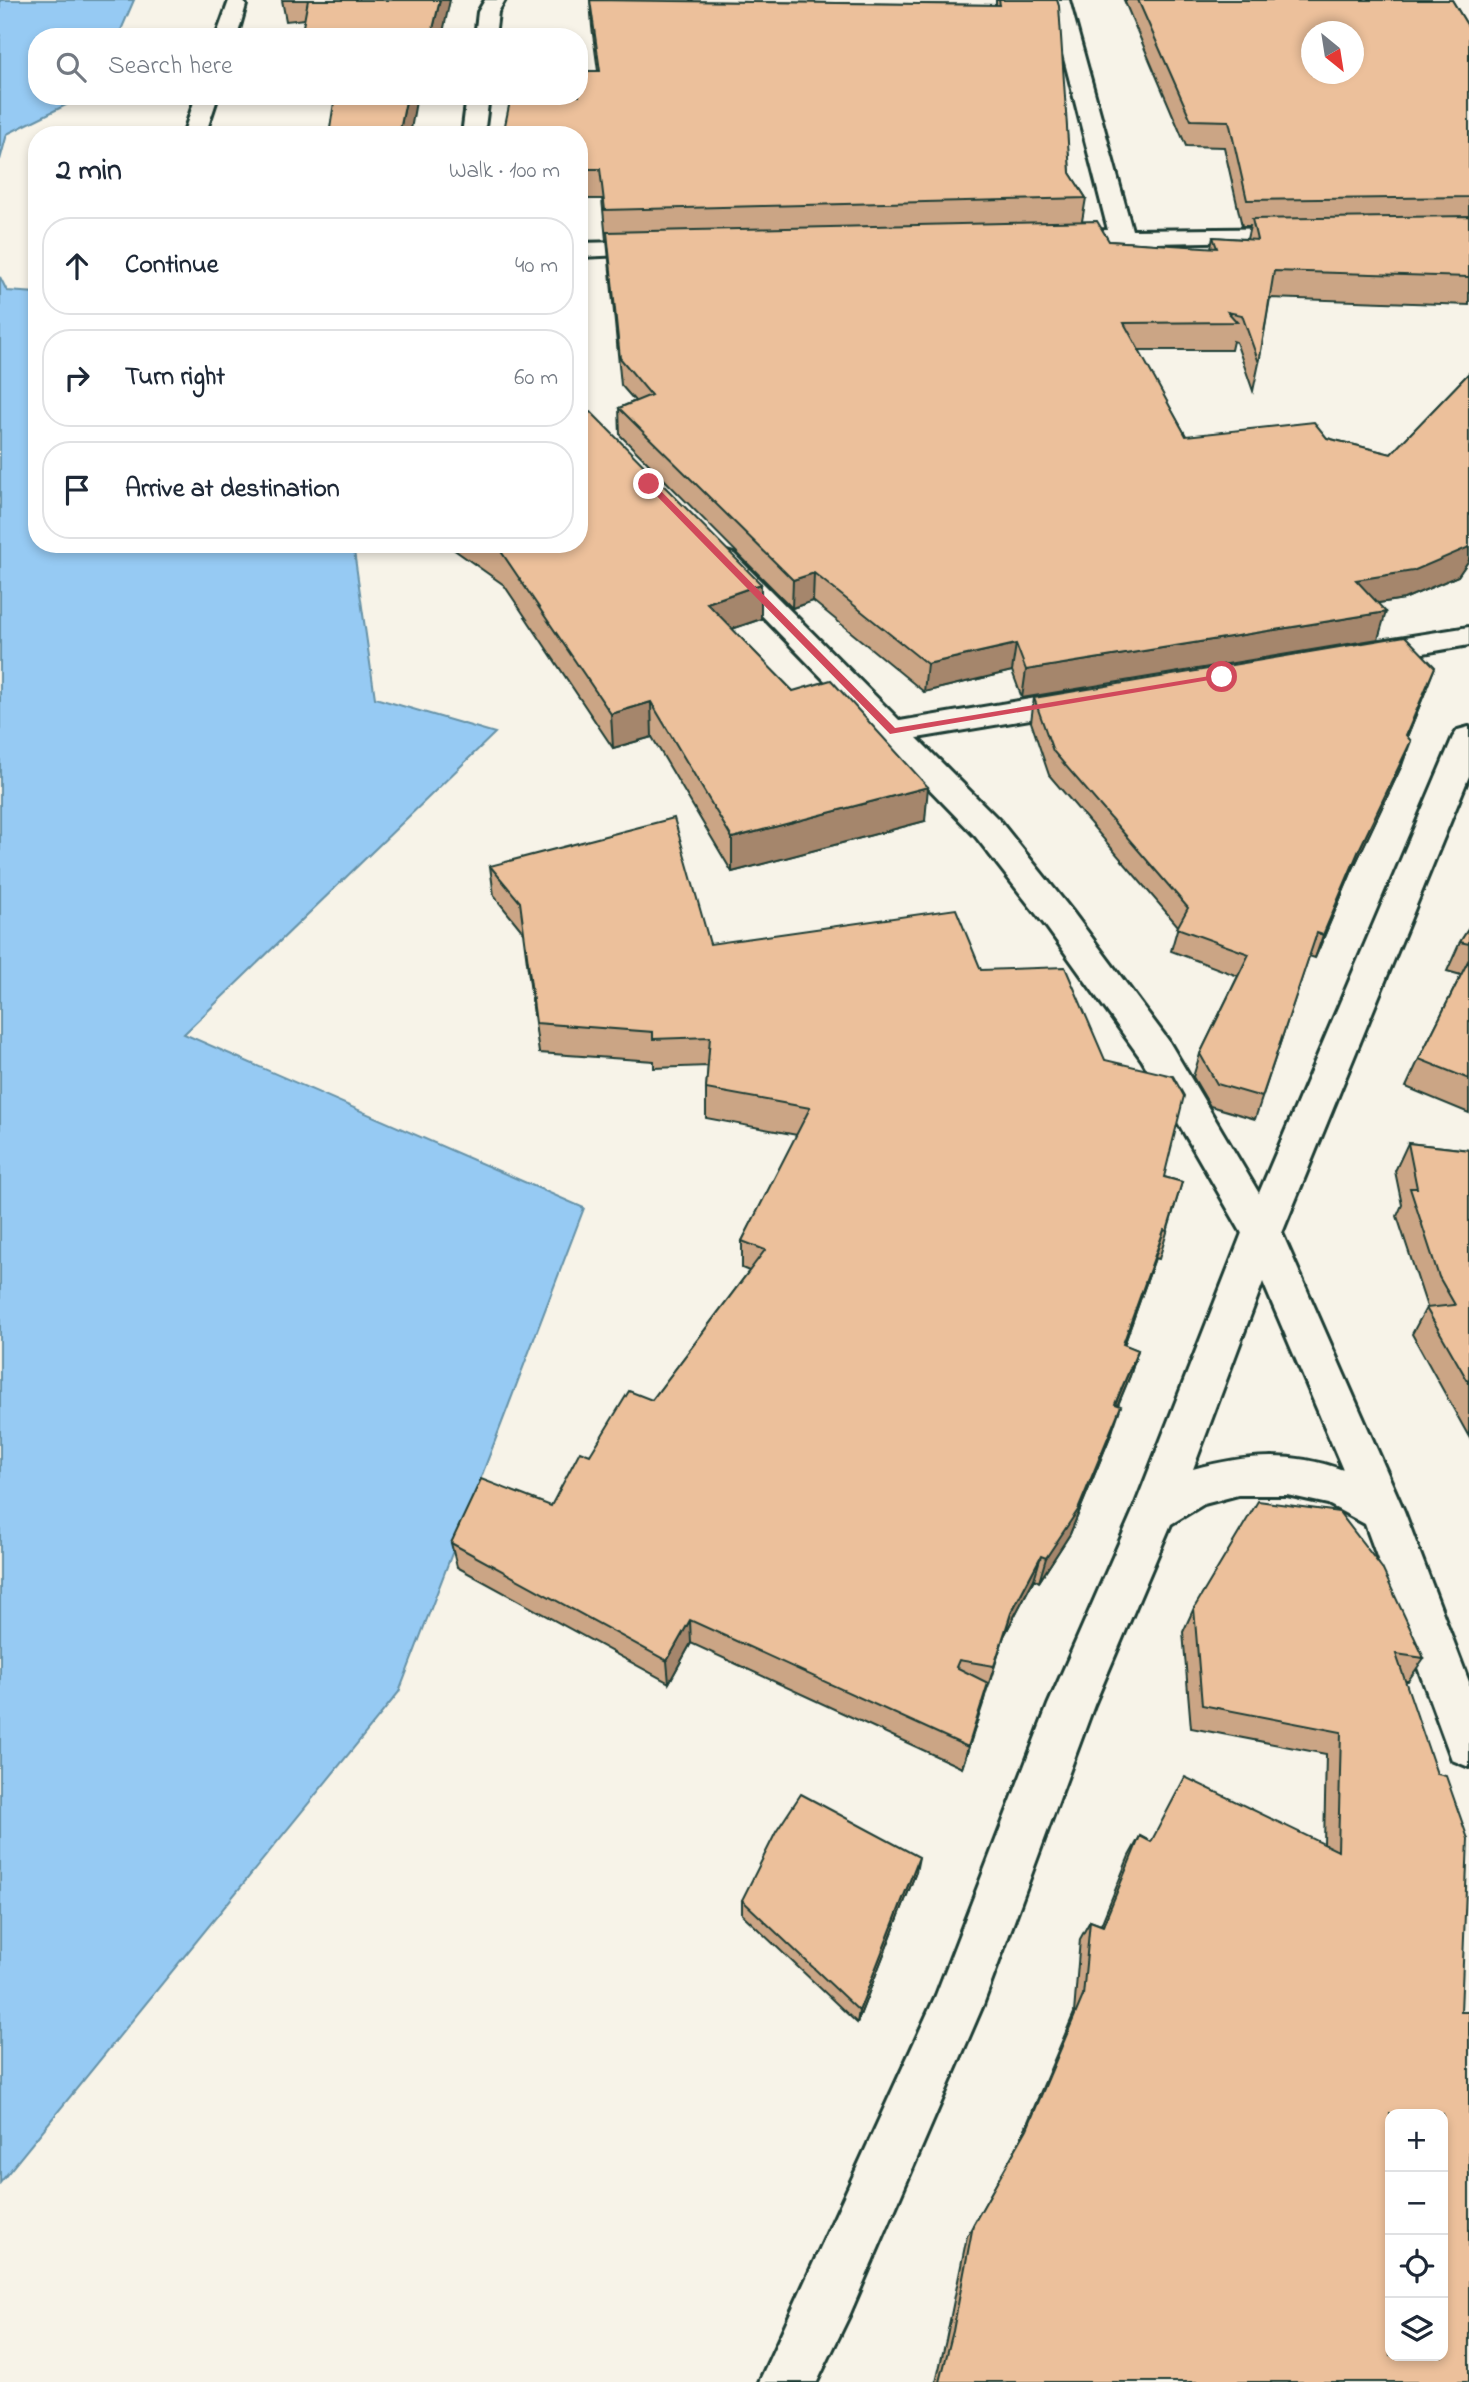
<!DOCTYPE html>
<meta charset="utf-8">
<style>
body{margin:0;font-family:"Indie Flower",sans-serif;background:#f2f2f3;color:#1f2937}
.controls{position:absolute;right:21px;bottom:21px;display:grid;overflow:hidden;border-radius:14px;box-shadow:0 4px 10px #0003}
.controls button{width:63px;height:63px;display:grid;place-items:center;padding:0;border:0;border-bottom:2px solid #e0e1e3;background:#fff;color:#1f2937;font:35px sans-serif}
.compass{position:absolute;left:1301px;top:21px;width:63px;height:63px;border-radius:50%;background:#fff;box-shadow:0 4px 10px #0003;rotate:150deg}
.stop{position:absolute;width:21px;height:21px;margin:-16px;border:5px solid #d1495b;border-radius:50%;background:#fff}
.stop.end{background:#d1495b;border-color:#fff;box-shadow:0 2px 7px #0008}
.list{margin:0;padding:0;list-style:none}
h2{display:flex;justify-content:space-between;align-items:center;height:91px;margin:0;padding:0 28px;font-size:30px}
h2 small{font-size:23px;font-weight:400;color:#747a83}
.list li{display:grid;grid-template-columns:46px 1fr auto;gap:21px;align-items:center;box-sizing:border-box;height:98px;margin:0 14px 14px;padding:0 14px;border:2px solid #e0e1e3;border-radius:28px}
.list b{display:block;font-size:26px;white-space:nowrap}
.list em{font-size:23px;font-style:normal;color:#747a83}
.icon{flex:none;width:38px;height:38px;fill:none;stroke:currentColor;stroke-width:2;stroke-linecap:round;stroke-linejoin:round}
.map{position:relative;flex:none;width:1469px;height:2382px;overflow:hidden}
.search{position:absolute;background:#fff;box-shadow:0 4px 10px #0003;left:28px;top:28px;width:560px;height:77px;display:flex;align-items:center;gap:18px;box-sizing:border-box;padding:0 24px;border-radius:28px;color:#747a83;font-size:26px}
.panel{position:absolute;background:#fff;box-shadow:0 4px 10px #0003;left:28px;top:126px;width:560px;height:427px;border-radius:28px}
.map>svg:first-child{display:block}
.water{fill:#96caf3;stroke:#6692a7;stroke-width:2}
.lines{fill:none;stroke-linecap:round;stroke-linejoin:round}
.minor-casing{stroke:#1f3d34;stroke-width:6}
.highway-casing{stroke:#1f3d34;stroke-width:6}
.minor{fill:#f7f3e8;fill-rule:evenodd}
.highway{fill:#f7f3e8;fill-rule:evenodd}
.wall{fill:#cba585;stroke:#1f3d34;stroke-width:2}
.shaded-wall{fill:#a5866c;stroke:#1f3d34;stroke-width:2}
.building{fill:#ecc09b;stroke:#1f3d34;stroke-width:2;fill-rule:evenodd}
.route{fill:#d1495b}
</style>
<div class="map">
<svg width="1469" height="2382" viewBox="0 0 1469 2382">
<rect width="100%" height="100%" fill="#f7f3e8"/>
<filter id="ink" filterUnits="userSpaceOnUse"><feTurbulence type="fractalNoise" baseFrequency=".0143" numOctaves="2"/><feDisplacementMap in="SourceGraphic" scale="14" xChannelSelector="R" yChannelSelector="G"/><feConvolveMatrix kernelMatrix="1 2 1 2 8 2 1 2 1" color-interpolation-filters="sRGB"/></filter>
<g filter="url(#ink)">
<path class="water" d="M0,0H134L118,37H37V96H84L7,134L0,160Z
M0,277L7,291L37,293V544H353L375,698L495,733L184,1034L584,1208L399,1692L0,2183Z"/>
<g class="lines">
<g class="minor-casing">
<path id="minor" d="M485,0H505L498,12L495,37H475L478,12Z
M1049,0H1069L1132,230L1301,228L1309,230L1313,235L1309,240L1054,245L1046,243L1042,238L1046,233L1054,231L1108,230Z
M229,1H243L246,5L237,37H216Z
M196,96H218L205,135H183Z
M467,96H489L484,135H462Z
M661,241L670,243L673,248L670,253L579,257V243Z
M724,551L734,554L900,721L1084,690L1095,693L1100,700L1095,707L1084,710L917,738L1000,821L1072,911L1168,1040L1276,1222L1282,1233L1276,1244L1262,1249L1248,1244L1142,1060L1048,929L976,837L714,566L710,560L714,554Z
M1469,627V645L1361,664L1350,661L1346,654L1350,647L1361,644Z"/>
</g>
<g class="highway-casing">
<path id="highway" d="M1469,727V776L1282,1233L1404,1511L1469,1682V1767L1452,1760L1365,1524L1328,1504L1287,1495H1238L1204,1504L1171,1524L1094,1705L983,2005L849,2316L817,2382H759L936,1995L1048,1705L1133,1511L1242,1233L1453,737L1458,730ZM1263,1282L1343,1470C1290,1451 1245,1455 1193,1469Z"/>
</g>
<use href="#minor" class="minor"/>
<use href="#highway" class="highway"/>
</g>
<path class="wall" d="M282,0H450L305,19L286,21Z
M590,0L996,5V0H1057L1070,173L1086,198L1082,221L1109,241L1211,248L1213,237L1247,239L1250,226H1242L1224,147L1186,146L1124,0H1452L1469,28V305L1270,298L1259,363L1253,391L1236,342L1233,341L1231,350H1138L1186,436L1327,438L1391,454L1469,373V560L1458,576L1404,599L1378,603V639L1022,698L1012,671L924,692L813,601L792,608L620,435L619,408L635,401L621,385L607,240H606L602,199H579V135L598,71L592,27Z
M446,544H579L761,584V619L732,629L793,691L925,821L732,872L652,737L613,748L504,585Z
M1426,690L1407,737L1402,765L1351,873L1315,958L1309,956L1255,1119L1210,1106L1193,1077L1200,1054L1238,976L1171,951L1178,926L1049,775L1031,722L1034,698Z
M490,866L710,944L981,970L1105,1060L1164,1177L1182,1182L1159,1259L1155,1258L1124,1345L1138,1350L1130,1376L1118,1405L1112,1432L1070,1534L1039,1582L1034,1579L1004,1636L962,1768L691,1643L669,1683L457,1567L451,1543L551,1506L590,1455L652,1400L749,1271L742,1268V1241L797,1135L706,1118V1089L708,1066L654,1068V1061L539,1053L523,932L494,896Z
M1469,928V1113L1406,1087L1419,1059L1461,975L1447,971L1460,942Z
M1408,1143L1469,1150V1437L1412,1334L1426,1308L1427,1307L1397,1216L1402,1205L1395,1171Z
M1194,1608L1424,1658L1408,1681H1405L1461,2012L1469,2382H936L946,2340L967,2236L1019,2143L1074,2013L1080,1939L1090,1921L1101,1925L1129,1856L1140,1836L1151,1842L1324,1844L1326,1754L1191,1728L1183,1632Z
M916,1872L857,2023L742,1914V1900Z"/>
<path class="shaded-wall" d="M440,0H450L442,37H431Z
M407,96H417L410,135H399Z
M1469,546V560L1458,576L1404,599L1347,608L1356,580Z
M814,573L813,601L792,608L793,580Z
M761,584V619L708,637L707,603Z
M1386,612L1378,639L1022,698L1026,670Z
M1016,644L1012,671L924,692L927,664Z
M1435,667L1426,690L1398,759L1406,735Z
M651,702L652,737L613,748L611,714Z
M1411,741L1402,765L1351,873L1315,958L1323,935L1359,850Z
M928,787L925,821L732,872V838Z
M1164,1230L1155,1258L1115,1371L1123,1344Z
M1138,1350L1130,1376L1107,1430L1115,1404Z
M1121,1406L1112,1432L1070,1534L1039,1582L1046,1558Z
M1041,1556L1034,1579L1004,1636L988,1688L1011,1613Z
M690,1620L691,1643L669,1683L667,1661Z
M988,1683L983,1704L962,1768L968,1747Z
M919,1857L916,1872L857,2023L859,2011Z"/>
<path class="building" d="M308,0H440L431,37H301Z
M590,0L1000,5L999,0H1057L1059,6L1070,173L1086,198L605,210L600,169H579V135H503L511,96H579V71H600Z
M1138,0H1452L1469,28V197L1247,200L1229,121L1191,120ZM1312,32H1354V74H1312Z
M335,96H407L399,135H329Z
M1469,216V277L1274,271L1259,363L1242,315L1228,312L1237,322L1124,323L1186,436L1314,422L1327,438L1391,454L1469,373V546L1467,548L1413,571L1356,580L1386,612L1026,670L1016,644L927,664L814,573L793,580L619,408L651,395L620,358L607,232L1097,221L1109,241L1217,248L1213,237L1257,240L1252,219Z
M591,412L761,584L707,603L793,691L831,680L928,787L732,838L651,702L611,714L500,550L491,544H579V417Z
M1405,636L1435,667L1406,735L1411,741L1359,850L1323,935L1317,933L1262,1097L1217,1084L1200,1054L1249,954L1177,928L1188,908L1053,751L1034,698Z
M674,818L710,944L956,909L981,970L1065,967L1105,1060L1173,1076L1184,1096L1164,1177L1182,1182L1167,1231L1164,1230L1123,1344L1138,1350L1115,1404L1121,1406L1078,1510L1046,1558L1041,1556L1011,1613L994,1666L959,1660L956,1667L988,1683L968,1747L690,1620L667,1661L451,1543L481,1479L551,1506L580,1451L590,1455L629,1391L652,1400L765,1250L742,1241L810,1108L706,1089L710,1037L653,1039V1032L536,1023L520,902L490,866Z
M1469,928V944L1460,942Z
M1469,959V1079L1419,1059Z
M1408,1143L1469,1150V1383L1426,1308L1455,1305L1439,1277L1410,1188H1417Z
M1258,1501L1339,1512L1382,1568L1424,1658L1396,1654L1437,1774L1446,1776L1468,1839L1461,2012H1469V2382H940L953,2331L973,2225L1027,2129L1083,1996L1090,1921L1103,1926L1140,1836L1151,1842L1185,1777L1338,1851L1341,1732L1202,1705L1194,1608ZM1390,2114H1443V2356H1390Z
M801,1794L919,1857L859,2011L742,1900L776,1832Z"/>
</g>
<path class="route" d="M647,482H652L895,728L1222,674L1227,677L890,734L647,486Z"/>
</svg>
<div class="controls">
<button>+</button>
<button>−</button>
<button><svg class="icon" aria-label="locate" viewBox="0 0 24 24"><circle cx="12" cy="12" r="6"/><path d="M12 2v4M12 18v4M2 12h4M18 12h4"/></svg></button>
<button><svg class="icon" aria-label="layers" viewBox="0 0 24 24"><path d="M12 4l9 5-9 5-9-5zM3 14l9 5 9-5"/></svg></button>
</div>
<svg class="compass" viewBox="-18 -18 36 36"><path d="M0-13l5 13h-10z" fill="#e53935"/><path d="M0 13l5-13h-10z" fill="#747a83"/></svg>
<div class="stop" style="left:1222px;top:677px"></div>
<div class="stop end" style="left:649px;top:484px"></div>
<div class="search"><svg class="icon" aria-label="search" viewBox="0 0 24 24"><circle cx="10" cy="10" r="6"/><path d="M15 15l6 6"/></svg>Search here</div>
<section class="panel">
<h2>2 min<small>Walk · 100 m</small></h2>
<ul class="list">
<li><svg class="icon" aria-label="ahead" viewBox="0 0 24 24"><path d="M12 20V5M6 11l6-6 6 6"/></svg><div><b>Continue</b></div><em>40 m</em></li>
<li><svg class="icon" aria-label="right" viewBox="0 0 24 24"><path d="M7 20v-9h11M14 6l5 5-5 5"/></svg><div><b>Turn right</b></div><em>60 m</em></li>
<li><svg class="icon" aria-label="arrive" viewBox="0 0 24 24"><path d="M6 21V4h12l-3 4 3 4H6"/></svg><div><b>Arrive at destination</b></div></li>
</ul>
</section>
</div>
